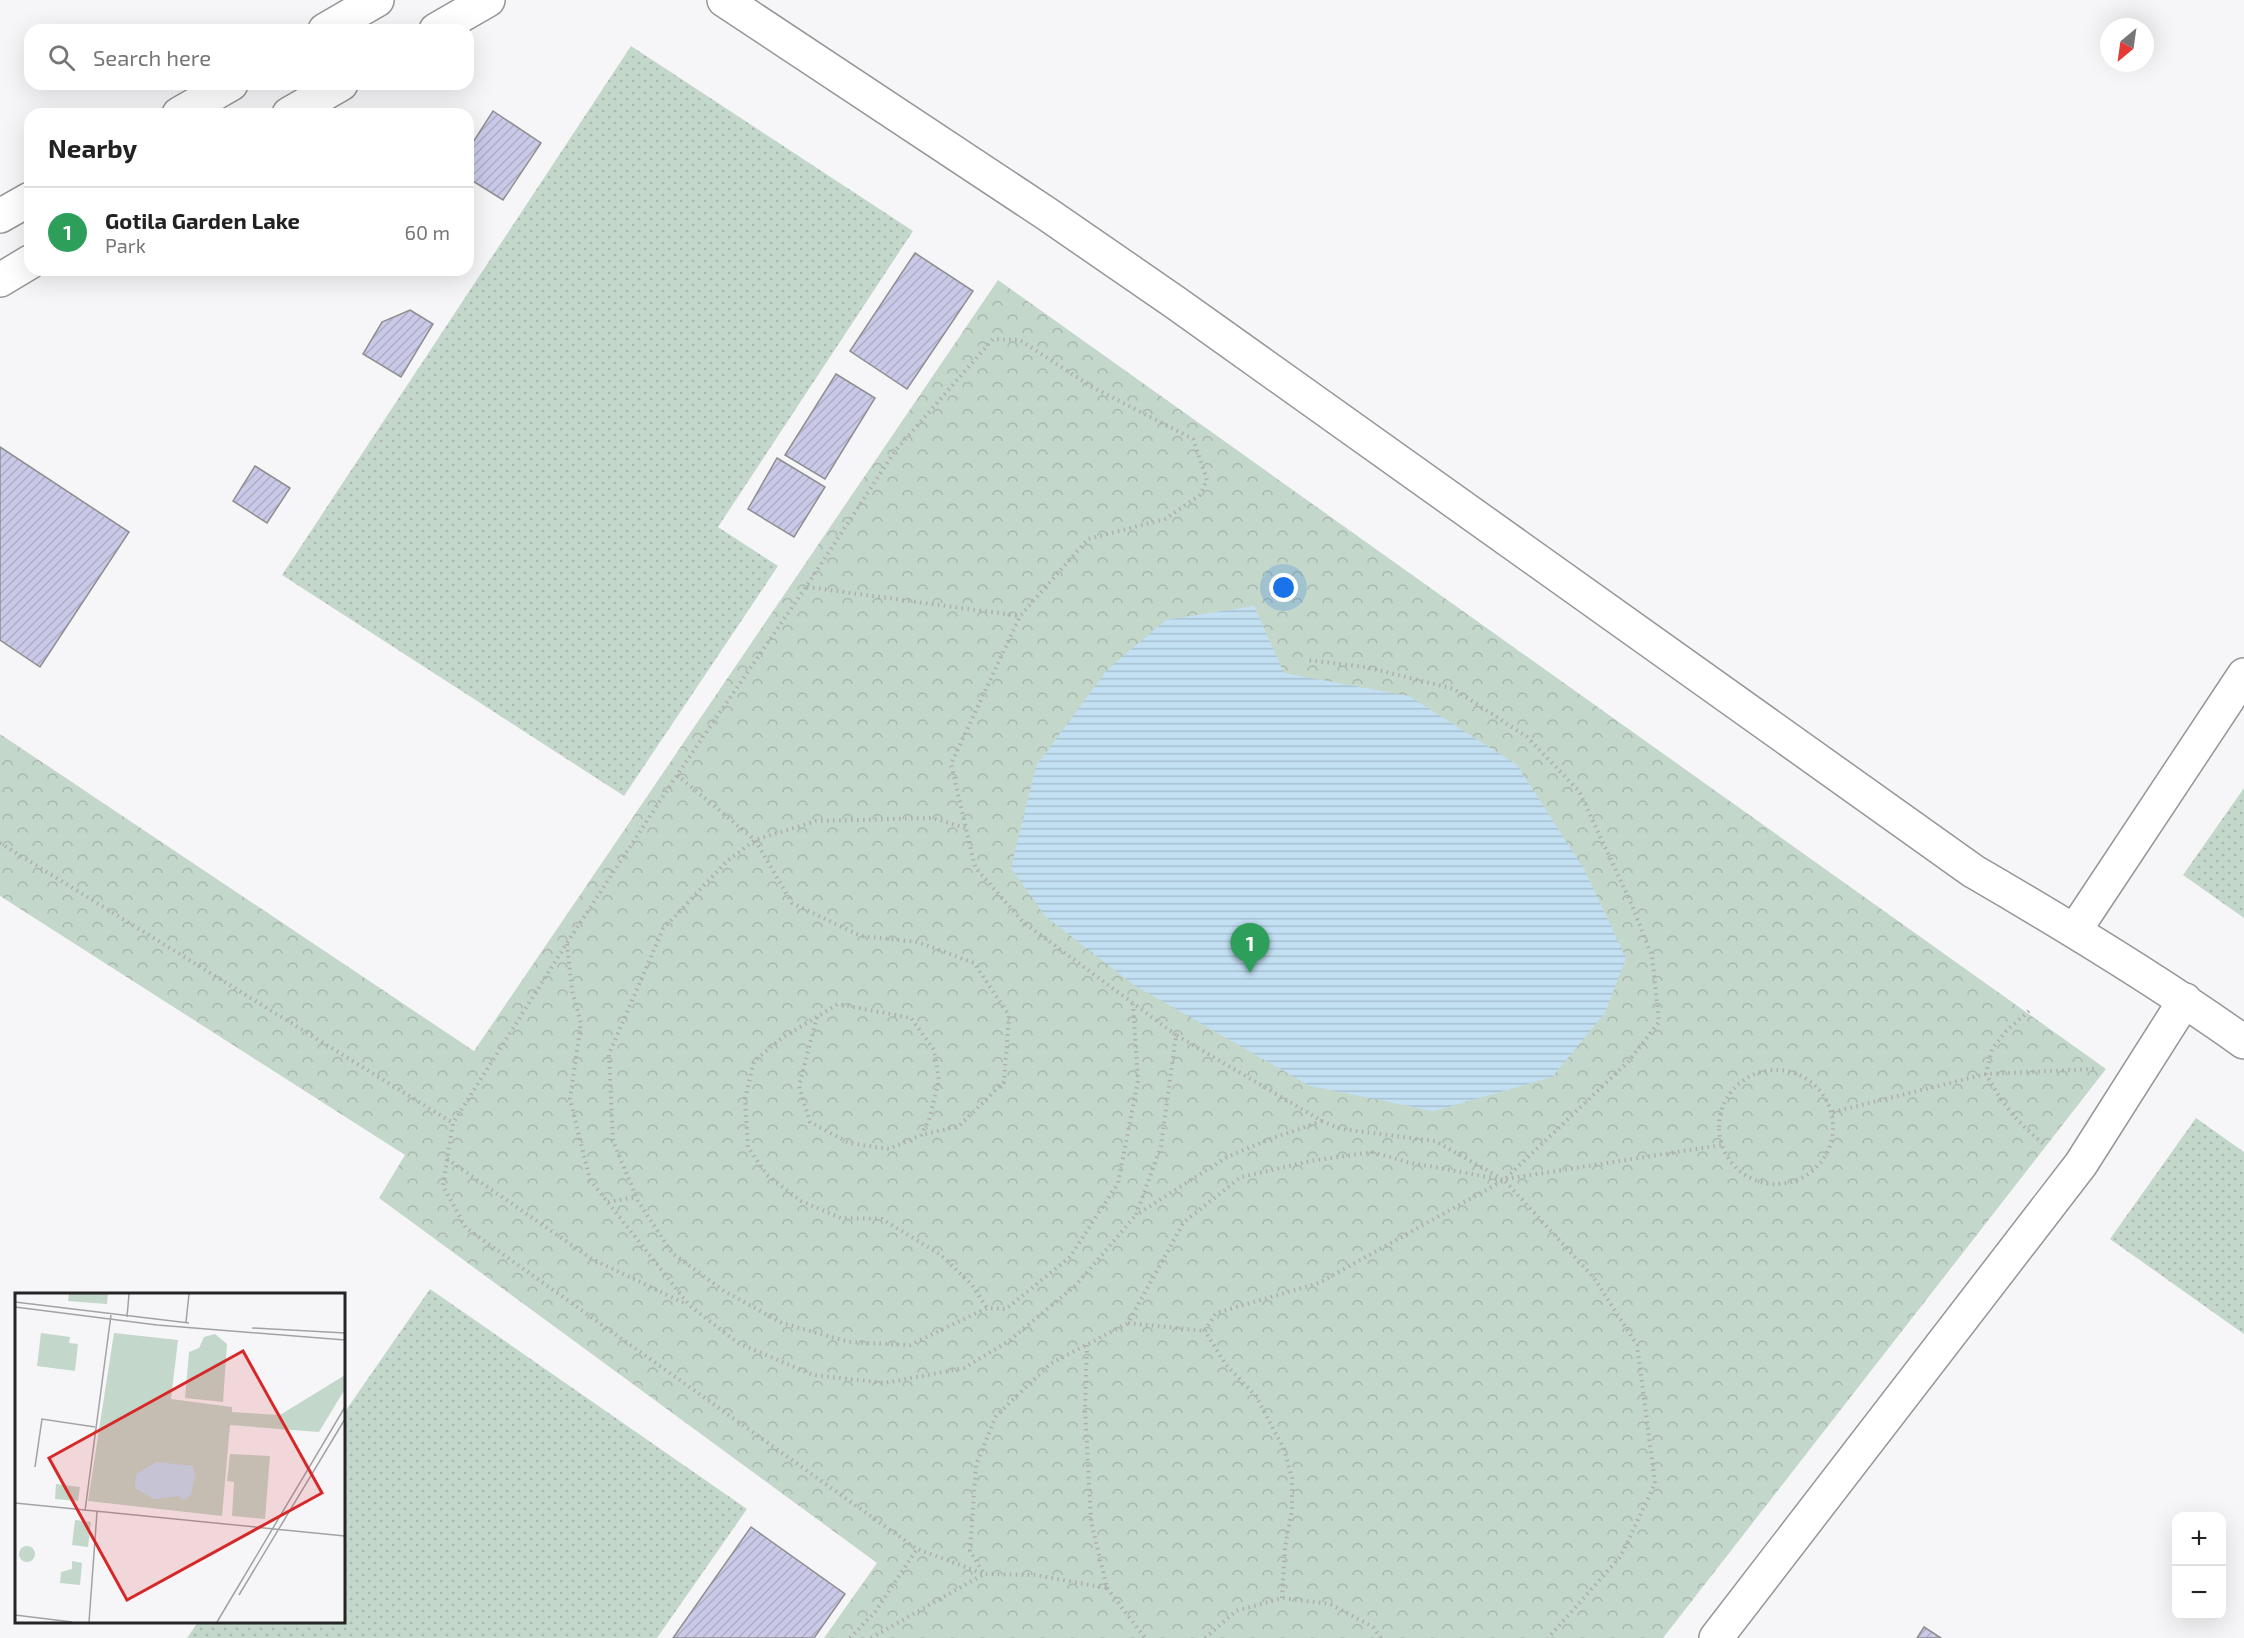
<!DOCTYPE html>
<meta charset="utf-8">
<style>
body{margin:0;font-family:"Exo 2",sans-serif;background:#f2f2f2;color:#222}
.controls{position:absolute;right:18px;bottom:18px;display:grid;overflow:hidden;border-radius:12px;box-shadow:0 6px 24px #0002}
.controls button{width:54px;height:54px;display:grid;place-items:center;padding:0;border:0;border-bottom:2px solid #e0e0e0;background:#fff;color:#222;font:30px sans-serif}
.compass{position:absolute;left:2100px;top:18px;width:54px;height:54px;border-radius:50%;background:#fff;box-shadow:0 6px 24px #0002;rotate:209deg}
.you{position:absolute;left:1284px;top:588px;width:21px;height:21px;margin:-15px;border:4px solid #fff;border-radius:50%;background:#1a73e8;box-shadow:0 0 0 9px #1a73e833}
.badge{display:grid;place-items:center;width:39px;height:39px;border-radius:50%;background:#2563eb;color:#fff;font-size:20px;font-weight:700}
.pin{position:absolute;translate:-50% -50px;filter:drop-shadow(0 2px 3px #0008)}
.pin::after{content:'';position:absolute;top:32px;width:21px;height:18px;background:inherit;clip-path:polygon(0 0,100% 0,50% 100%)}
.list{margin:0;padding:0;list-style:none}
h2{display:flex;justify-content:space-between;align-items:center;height:78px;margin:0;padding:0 24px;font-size:26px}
h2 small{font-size:20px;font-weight:400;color:#767676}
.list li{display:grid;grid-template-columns:39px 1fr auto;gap:18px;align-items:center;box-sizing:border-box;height:90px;padding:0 24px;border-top:2px solid #e0e0e0}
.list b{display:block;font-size:22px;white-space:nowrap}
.list p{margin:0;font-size:20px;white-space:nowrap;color:#767676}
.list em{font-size:20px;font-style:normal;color:#767676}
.icon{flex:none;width:33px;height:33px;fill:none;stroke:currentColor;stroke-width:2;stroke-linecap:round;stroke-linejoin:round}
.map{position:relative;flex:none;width:2244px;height:1638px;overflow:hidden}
.search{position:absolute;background:#fff;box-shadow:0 6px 24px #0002;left:24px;top:24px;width:450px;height:66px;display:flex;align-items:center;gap:15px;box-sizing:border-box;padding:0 21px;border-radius:18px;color:#767676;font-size:22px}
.panel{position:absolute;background:#fff;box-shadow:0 6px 24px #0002;left:24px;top:108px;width:450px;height:168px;border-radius:18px}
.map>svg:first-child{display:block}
.grass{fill:url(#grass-dots)}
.park{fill:url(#park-crowns)}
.water{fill:url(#water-rules)}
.building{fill:url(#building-hatch);stroke:#8e8e90;stroke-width:1.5}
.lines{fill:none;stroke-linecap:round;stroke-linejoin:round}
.minor-casing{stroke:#969698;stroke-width:36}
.secondary-casing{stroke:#969698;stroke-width:36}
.path{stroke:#aeaeb0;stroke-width:4;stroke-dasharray:1.5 4.5;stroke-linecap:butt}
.minor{stroke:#fff;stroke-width:33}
.secondary{stroke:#fff;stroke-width:33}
.inset-road{fill:none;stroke:#a2a2a4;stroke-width:1.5}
.view{fill:#d62828;fill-opacity:0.15;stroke:#d62828;stroke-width:3}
.inset-edge{fill:none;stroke:#252526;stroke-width:3}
</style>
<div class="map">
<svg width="2244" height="1638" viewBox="0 0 2244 1638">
<defs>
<pattern id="grass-dots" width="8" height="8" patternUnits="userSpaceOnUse" patternTransform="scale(1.5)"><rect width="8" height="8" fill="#c4d7cb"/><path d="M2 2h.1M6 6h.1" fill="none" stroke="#a8b8ae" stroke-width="1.8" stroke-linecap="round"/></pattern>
<pattern id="park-crowns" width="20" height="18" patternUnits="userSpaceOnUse" patternTransform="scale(1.5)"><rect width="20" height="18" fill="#c4d7cb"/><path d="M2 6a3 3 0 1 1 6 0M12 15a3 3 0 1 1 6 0" fill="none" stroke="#a8b8ae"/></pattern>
<pattern id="water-rules" width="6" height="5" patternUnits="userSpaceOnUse" patternTransform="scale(1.5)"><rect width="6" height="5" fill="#c3e0f3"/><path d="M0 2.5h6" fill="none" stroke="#a7c0d0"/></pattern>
<pattern id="building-hatch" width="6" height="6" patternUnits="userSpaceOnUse" patternTransform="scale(1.5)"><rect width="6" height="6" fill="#cacae8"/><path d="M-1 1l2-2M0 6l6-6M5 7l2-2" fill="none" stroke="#adadc7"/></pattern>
</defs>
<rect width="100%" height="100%" fill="#f6f6f8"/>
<path class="grass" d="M631,46L913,231L718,527L778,566L624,796L282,575Z
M2244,788V918L2183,875Z
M2196,1118L2244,1152V1334L2110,1239Z
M430,1289L747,1509L657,1638H187L198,1622H344V1413Z"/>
<path class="park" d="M998,280L2106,1069L1663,1638H824L877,1563L379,1198L405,1155L0,896V734L474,1051Z"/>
<path class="water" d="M1254,606L1284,673L1409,696L1517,765L1584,869L1626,958L1605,1013L1552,1077L1434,1111L1310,1086L1134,985L1045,916L1011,868L1036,766L1107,670L1166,620Z"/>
<path class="building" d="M493,111L541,143L503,200L468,178V150Z
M915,253L973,291L907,389L850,351Z
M410,310L433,324L401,377L363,354L382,322Z
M836,374L875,398L825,479L785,455Z
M0,447L129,532L40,667L0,640Z
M777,458L825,487L794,537L748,509Z
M255,466L290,488L267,523L233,501Z
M751,1527L845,1594L814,1638H673Z
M1924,1627L1941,1638H1917Z"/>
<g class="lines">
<g class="minor-casing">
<path id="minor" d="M724,0L1047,214L1176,303L1973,871C2066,925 2157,980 2244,1042
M2075,930L2244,675
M1716,1638L2081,1164L2185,1000"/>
</g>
<g class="secondary-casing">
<path id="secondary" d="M325,30L377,0
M436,30L488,0
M179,114L231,84
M289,114L341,84
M0,216L30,199
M0,280L30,262"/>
</g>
<path class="path" d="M807,587L1020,616
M677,775L755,840L792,903L861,936L918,942L974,963L1009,1015L1004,1082L959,1126L922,1135
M965,828L933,818L816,821L755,840L727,861L663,929L609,1054L613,1141L638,1201L672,1253L724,1291L782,1323L849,1342L910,1345L987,1308L1006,1309L1070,1257L1118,1183L1138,1081L1133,1004
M0,843L453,1123
M567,944L572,990L581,1023L570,1099L590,1180L690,1306L738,1343L813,1375L885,1383L964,1368L1009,1341L1076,1285L1136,1215
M2029,1011L2007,1030L1992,1049L1986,1074C2004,1107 2017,1122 2046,1146
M817,1017L799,1086L810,1122L849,1143L889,1149L921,1135L929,1120L939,1080L934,1050L911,1018L838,1004L782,1038L754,1061L745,1099L748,1147L767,1175L801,1201L841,1218L882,1219L941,1255L972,1285L987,1308
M1719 1127a57 57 0 1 1 114 0a57 57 0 1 1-114 0Z
M1833,1112L1986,1074L2094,1069
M1322,1121L1270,1139L1227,1157L1136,1215L1161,1146L1176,1035L1322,1121L1341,1129L1435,1141L1499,1177
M447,1159L592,1259L686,1304
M1506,1179L1721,1145
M608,1202L636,1197
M1128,1323L1205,1331
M1087,1345L1085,1409L1091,1521L1107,1588L1035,1575L984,1574L970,1551L976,1465L996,1416L1050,1364L1128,1323L1184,1222L1241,1177L1311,1161L1372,1152L1407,1162L1504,1180L1628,1062L1659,1022L1652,956L1631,903L1579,791L1527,737L1454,689L1366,667L1306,660
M1107,1588L1145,1638
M1282,1598L1285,1548L1292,1510V1478L1284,1449L1256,1396L1226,1365L1205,1331L1216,1313L1319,1283L1504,1180L1594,1278L1637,1345L1655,1483L1621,1556L1548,1638
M850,1638L875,1612L917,1549
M871,1638L984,1574L917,1549L466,1228L443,1186L453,1123L567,943L677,775L806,587L895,451L993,339L1020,340L1092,387L1193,439L1207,480L1200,495L1165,519L1088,539L1020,616L951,764L975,867L1023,922L1176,1035
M1205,1638L1236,1611L1282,1598L1330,1604L1373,1627L1381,1638"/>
<use href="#minor" class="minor"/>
<use href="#secondary" class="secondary"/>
</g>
<g transform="translate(15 1293)">
<rect width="330" height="330" fill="#f6f6f8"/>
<path d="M26,40L55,44L54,50L63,51L60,78L22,73ZM200,41L212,51L208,109L170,105L174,59L184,55L189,44ZM215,161L255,163L250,226L217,223L219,189L212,188ZM41,191L65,194L63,208L40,206ZM60,227L76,229L73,254L57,252ZM4 261a8 8 0 1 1 16 0a8 8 0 1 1-16 0ZM57,268L67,270L65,292L45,290L46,279L57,276Z" fill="#c4d7cb"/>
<path d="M99,40L163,47L156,106L217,114V119L265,122L330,82V96L304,139L215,132L207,223L73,208Z" fill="#c4d7cb"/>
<path d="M54,1H93L92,11L53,8Z" fill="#c4d7cb"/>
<path d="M141,169L178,173L180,183L176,202L169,207L163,203L139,206L120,195L121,181Z" fill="#c3e0f3"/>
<path class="inset-road" d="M0,9L174,30M0,14L142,32L330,47M112,24L114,1M171,29L174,1M237,35L330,40M20,174L27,126L80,134M0,210L330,243M70,218L96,22M224,302L330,126M0,322L57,329M74,329L82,219M202,329L330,114"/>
<path class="view" d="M228,58L307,200L112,307L34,165Z"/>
<rect width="330" height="330" class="inset-edge"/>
</g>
</svg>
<div class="controls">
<button>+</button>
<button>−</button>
</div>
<svg class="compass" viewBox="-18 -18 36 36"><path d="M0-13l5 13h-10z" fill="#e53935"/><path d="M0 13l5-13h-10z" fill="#767676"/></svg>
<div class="you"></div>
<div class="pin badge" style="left:1250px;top:973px;background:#2e9e5b">1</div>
<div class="search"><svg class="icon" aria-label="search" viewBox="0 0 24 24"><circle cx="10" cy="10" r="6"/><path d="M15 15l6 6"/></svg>Search here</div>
<section class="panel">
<h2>Nearby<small></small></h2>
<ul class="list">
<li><span class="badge" style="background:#2e9e5b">1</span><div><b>Gotila Garden Lake</b><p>Park</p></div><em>60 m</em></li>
</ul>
</section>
</div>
